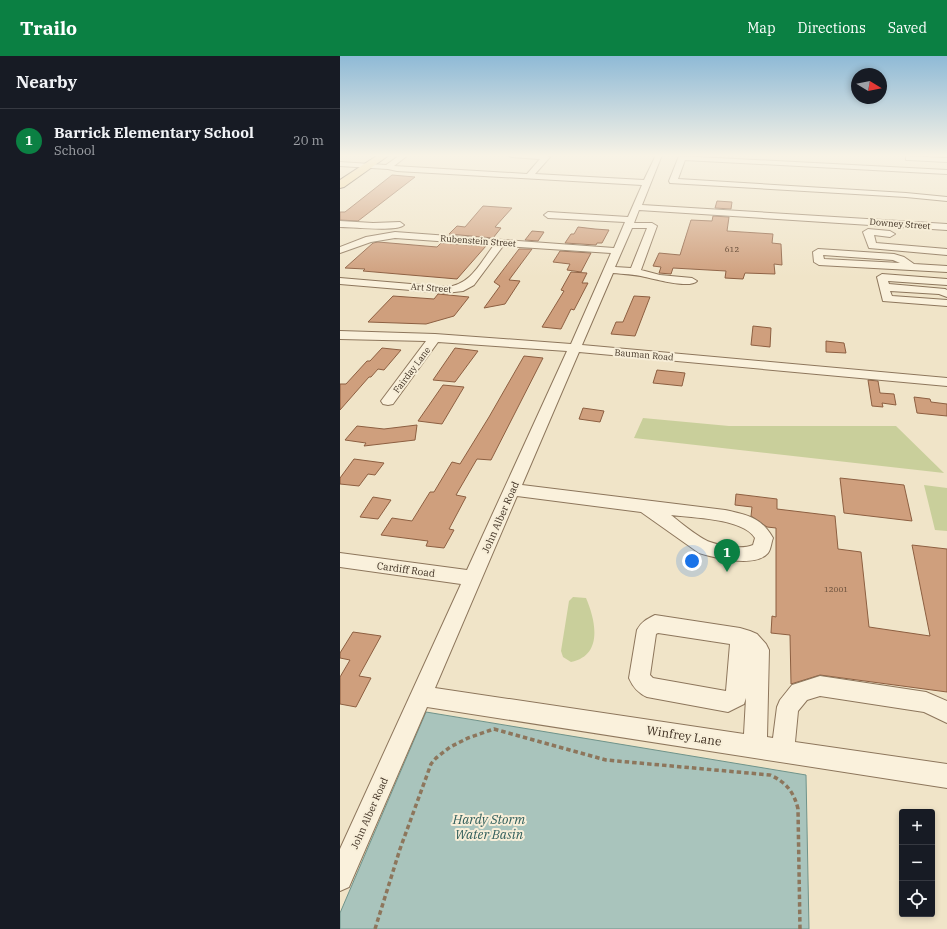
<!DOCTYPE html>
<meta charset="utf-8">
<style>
body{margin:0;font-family:"IBM Plex Serif",serif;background:#20242c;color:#f1f3f6}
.controls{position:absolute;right:12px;bottom:12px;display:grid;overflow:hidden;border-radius:4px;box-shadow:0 2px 6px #0003}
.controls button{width:36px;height:36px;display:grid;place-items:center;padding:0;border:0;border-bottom:1px solid #363941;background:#171b24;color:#f1f3f6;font:20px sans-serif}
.compass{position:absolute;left:511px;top:12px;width:36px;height:36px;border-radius:50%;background:#171b24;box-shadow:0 2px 6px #0003;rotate:100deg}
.you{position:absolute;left:352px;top:505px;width:14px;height:14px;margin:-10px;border:3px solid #fff;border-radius:50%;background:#1a73e8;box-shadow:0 0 0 6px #1a73e833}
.badge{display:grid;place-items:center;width:26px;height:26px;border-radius:50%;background:#0b8043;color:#fff;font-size:13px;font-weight:700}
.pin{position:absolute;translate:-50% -33px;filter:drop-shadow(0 1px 2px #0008)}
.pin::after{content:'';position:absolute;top:21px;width:14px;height:12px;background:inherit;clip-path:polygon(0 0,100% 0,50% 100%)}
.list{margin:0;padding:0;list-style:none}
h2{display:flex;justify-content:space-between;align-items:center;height:52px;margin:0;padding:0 16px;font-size:17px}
h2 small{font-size:13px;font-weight:400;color:#9ea1a6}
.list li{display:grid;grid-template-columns:26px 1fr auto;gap:12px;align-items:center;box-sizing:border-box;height:64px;padding:0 16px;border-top:1px solid #363941}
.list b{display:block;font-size:15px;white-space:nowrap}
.list p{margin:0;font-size:13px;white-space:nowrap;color:#9ea1a6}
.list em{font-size:13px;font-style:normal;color:#9ea1a6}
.icon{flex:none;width:22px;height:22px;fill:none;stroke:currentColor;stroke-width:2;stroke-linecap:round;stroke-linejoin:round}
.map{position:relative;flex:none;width:607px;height:873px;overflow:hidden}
header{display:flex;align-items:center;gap:24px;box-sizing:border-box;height:56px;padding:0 20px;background:#0b8043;color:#fff}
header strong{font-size:19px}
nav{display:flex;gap:22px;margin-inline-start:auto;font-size:14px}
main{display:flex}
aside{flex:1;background:#171b24}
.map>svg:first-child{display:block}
.green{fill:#c9cf9b}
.water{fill:#a9c4bc;stroke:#6f938a}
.building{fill:#cf9f7d;stroke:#8d5f41}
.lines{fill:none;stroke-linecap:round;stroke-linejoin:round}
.minor-casing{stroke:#8d765c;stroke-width:2}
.major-casing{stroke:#5b4430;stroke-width:2}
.path{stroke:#8d765c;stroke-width:3.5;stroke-dasharray:4.5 3;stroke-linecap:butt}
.minor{fill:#faf1dc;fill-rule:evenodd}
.major{fill:#f3d9a0;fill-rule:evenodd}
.labels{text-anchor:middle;stroke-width:4;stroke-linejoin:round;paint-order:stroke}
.number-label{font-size:8px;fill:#624a37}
.far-street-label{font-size:9px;fill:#3d2e20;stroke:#f7eed8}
.street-label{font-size:10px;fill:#3d2e20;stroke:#f7eed8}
.near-street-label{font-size:12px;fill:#3d2e20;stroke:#f7eed8}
.near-water-label{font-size:13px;font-style:italic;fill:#2f5d5a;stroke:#f7eed8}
</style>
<header>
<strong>Trailo</strong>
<nav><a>Map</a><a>Directions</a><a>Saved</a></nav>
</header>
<main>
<aside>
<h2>Nearby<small></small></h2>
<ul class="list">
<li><span class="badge">1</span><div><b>Barrick Elementary School</b><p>School</p></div><em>20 m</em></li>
</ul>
</aside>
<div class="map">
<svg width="607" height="873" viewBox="0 0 607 873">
<rect width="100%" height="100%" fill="#f0e4c8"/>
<path class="green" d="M303,362L389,370H556L604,417L294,382Z
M584,429L607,432V475L595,474Z
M233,541L246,542C256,565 263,600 231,606L223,601L221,595L229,545Z"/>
<path class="water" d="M86,656L466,719L469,873H0V857Z"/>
<path class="building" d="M52,119L75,121L18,165L0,164V156H5Z
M377,145L392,146L391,153L375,152Z
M143,150L172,152L155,171L161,172L153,182L109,178L117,170L125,171Z
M373,160L389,161L387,175L433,178L432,187L441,188L442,209L434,208L435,218L405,217L403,223L385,222L386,215L333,212L331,218L319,217L321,211L313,210L319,197L340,199L351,164L372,165Z
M238,171L255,173L269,174L262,187H257L256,189L225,187L231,178H234Z
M192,175L204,176L198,185L185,184Z
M38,186L97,191L101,187L146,190L117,223L23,215L25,213L5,212L33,187Z
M179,193H192L169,224L180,225L165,248L144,252L160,230L154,226Z
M220,195L251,197L241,216L227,214L230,208L213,206Z
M231,216L247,217L242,227H248L234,254L231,253L221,273L202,271L224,235L221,234Z
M98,238L129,241L114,260L86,268L28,266L53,240L94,243Z
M294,240L310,241L295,280L271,278L276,266H283Z
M413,270L431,272L430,291L411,289Z
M486,285L504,287L506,297L486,296Z
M42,292L61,294L44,314L38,313L31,321H29L0,354V328H6L27,305H30Z
M115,292L138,295L115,326L93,324Z
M184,300L203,302L151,404L137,403L116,439L126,441L109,473L114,474L104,492L86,490L88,485L41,479L52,462L72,465L90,436H94L112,406L120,408L149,361Z
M317,314L345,317L342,330L313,327Z
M528,324L538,325L540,337L554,338L556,349L542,347L543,351L532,350Z
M103,329L124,331L102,368L78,365Z
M574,341L590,343L591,346L607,348V360L577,357Z
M243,352L264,355L260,366L239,363Z
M77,369L75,384L24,390L26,387L5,384L17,370L44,373Z
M14,403L44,407L35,419L28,418L19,430L0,428V422Z
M500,422L564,429L572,465L504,457Z
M396,438L437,443V453L495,460L498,493L521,496L529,571L590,580L572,489L607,493V636L480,619L451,628L450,579L431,577L432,560L436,561V472L427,471L411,460L412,451L395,449Z
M33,441L51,444L38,463L20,461Z
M13,576L41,580L19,620L31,622L16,651L0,648V621L10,604L0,602V597Z"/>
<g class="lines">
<g class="minor-casing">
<path id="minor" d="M60,99H68L54,110L187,118L200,103L171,101L168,99H206L210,101L195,118L304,124L316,99H322L302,149L607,168V174L299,154L294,167H312L317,170L301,214L320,219L352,222L357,225C350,233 315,223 305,221C294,218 283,218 273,217L242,289L607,322V330L239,296L182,429L385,454C407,459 421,461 433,482C431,487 431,493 428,497C415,512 375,502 359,497L301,456L177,440L95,632L404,678L406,642L404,648L388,656L307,641C298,637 293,631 289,622L297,574C301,566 307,563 315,559L400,572L410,575L417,578L426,588L429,594L427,681L433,682L437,651L440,644L452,629L480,620L586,636L607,645V667L584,656L480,640L467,644L458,655L455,686L607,708V732L87,651L9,831L0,835V793L121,528L0,511V497L127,514L227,295L98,286L53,348L48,349L43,348L41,345L86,285L0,283V275L95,278L231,288L271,197L163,190L134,229L123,235L106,237L0,228V222L106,231C131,229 140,207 154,189L55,182L31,186L0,197V191L26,181L55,176L274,192L285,166L208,162L204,159L208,156L288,161L302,129L57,115L48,113L0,110V106L46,109ZM292,172H307L291,212L275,211ZM331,459C352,462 403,462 415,482L413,489C402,494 381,490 370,486C359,482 341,467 331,459ZM318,577L390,588L386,635L313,622L310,619L316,578Z
M339,100L607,114V118L345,104L338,123L566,137L607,141V145L566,141L330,127L329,125Z
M566,100L605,102H607V106L569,104H566Z
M0,165L33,167L60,166L64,169C57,176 12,171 0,171Z
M528,173L550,175L555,178L550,181L534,179L536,187L607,193V199L529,192L523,176Z
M478,193L554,198L564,201L574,208L607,210V216L479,209L474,206L473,196ZM483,199L553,204L560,207L484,203Z
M542,218L607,223V229L548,225L549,228L605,233L607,234V241L599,238L550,235L552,240L607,244V250L543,245L537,221Z"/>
</g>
<g class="major-casing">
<path id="major" d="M38,99H49L4,131L0,132V124Z"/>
</g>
<path class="path" d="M35,873L60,793L91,708L96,702L110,691L128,682L154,673L266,704L430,719C446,726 454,736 458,753L460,873"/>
<use href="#minor" class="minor"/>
<use href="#major" class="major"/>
</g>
<linearGradient id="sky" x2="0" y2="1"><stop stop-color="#8fbad6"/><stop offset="0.45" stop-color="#f8f3e6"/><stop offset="1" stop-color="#f8f3e6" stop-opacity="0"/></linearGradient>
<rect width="607" height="221" fill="url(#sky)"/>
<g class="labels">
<g class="number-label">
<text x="392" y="196">612</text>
<text x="496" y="536">12001</text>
</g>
<g class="far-street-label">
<text transform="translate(560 168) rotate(4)" y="3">Downey Street</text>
<text transform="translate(138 185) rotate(4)" y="3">Rubenstein Street</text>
<text transform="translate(91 232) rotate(4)" y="3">Art Street</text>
<text transform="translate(304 299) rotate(5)" y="3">Bauman Road</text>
<text transform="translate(72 314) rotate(-53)" y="3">Fairday Lane</text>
</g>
<g class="street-label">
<text transform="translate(160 461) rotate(-66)" y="4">John Alber Road</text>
<text transform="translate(66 513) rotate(8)" y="4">Cardiff Road</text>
<text transform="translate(29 757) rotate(-66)" y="4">John Alber Road</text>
</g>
<g class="near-street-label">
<text transform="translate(344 680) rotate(9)" y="4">Winfrey Lane</text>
</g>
<g class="near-water-label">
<text x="149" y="768">Hardy Storm<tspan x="149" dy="15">Water Basin</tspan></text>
</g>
</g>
</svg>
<div class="controls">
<button>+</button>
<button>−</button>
<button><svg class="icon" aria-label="locate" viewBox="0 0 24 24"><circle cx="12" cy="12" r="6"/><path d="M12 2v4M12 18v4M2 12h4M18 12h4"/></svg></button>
</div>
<svg class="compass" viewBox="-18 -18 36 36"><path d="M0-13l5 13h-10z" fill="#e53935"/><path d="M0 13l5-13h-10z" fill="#9ea1a6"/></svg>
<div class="you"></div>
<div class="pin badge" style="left:387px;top:516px">1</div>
</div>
</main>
